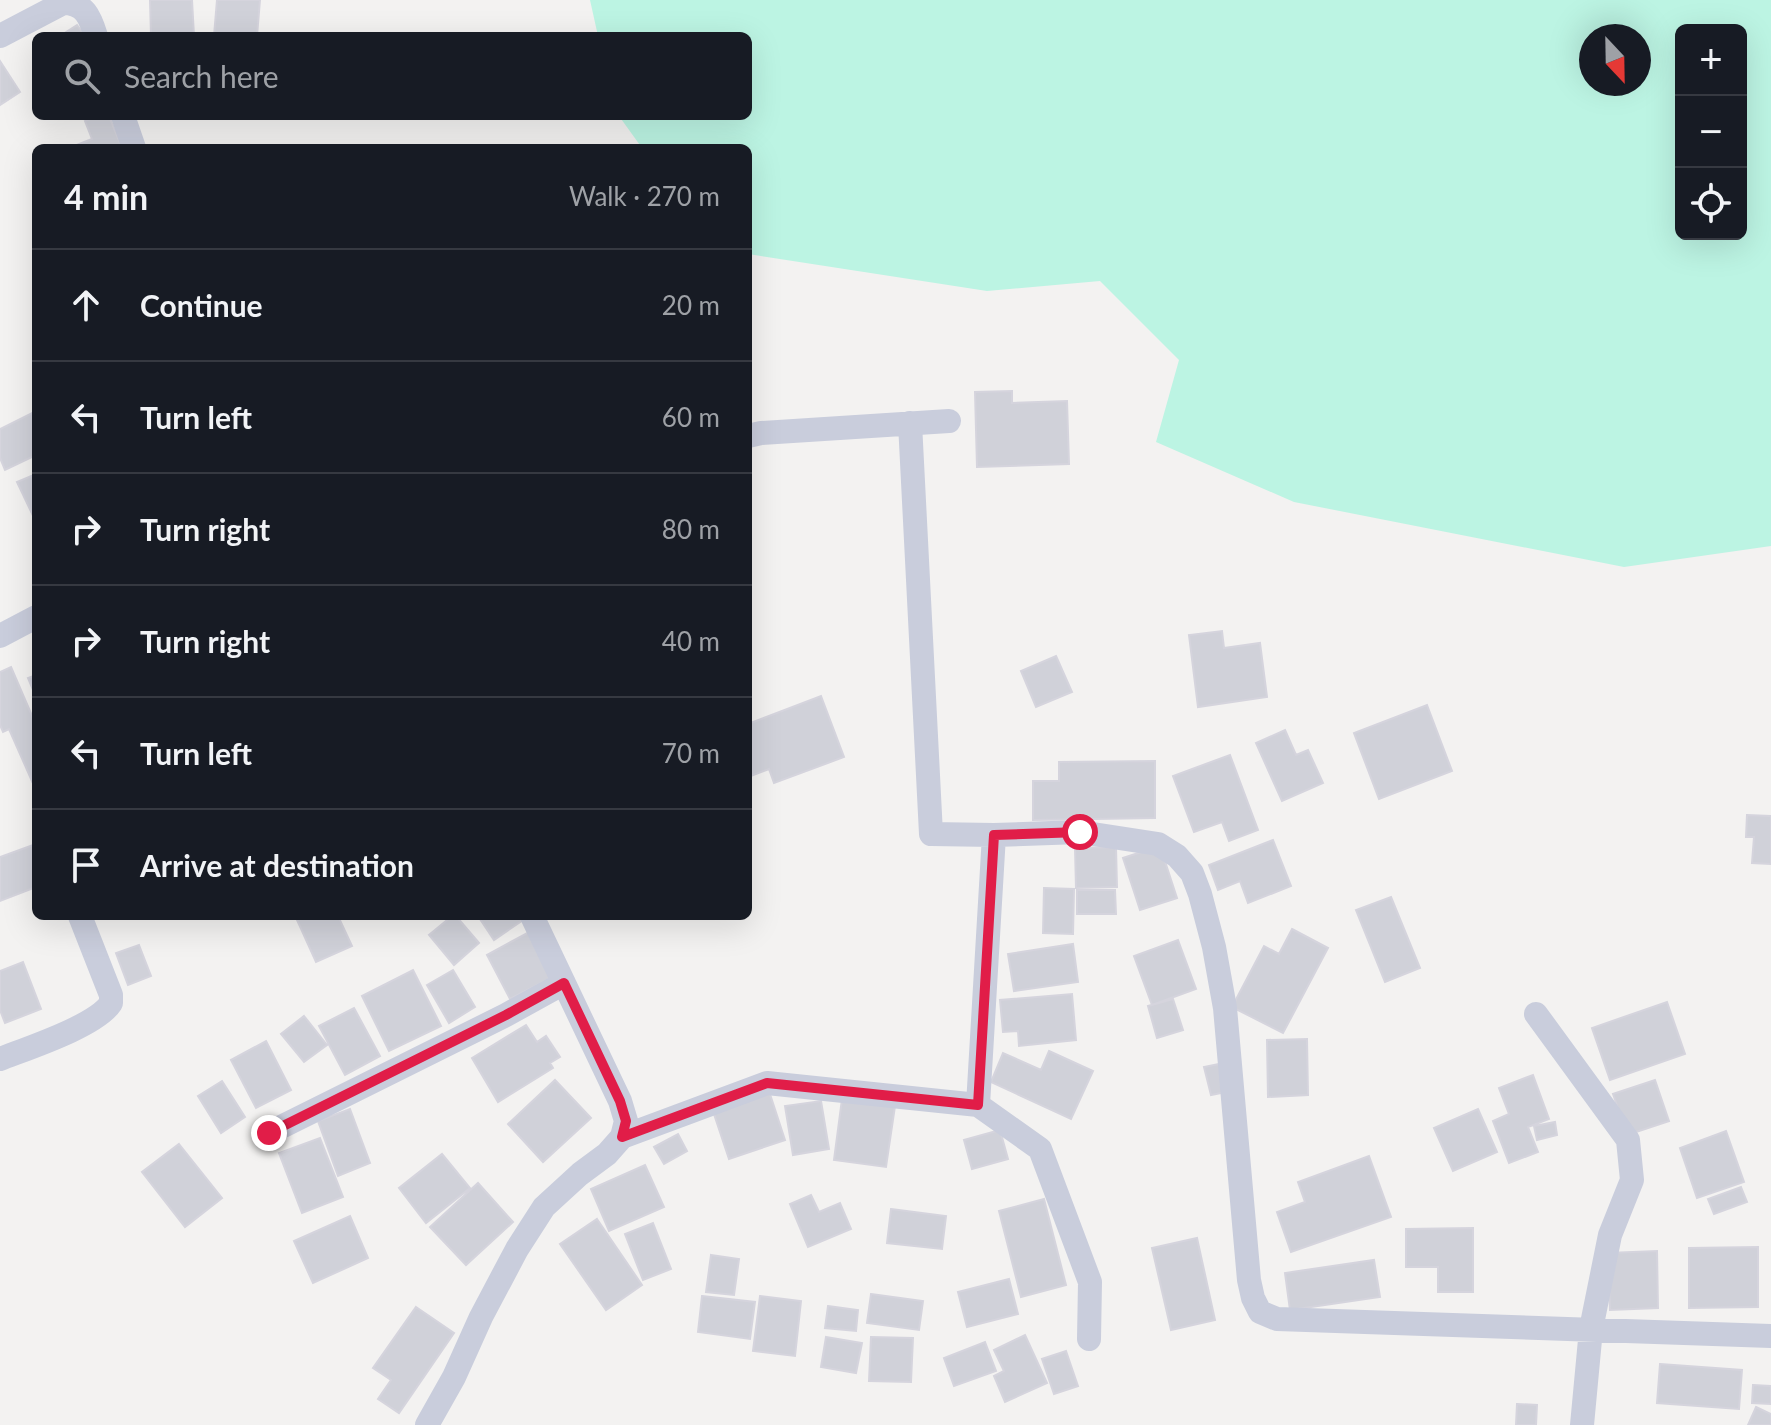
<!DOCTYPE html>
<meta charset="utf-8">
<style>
body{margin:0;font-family:Lato,sans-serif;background:#242831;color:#f1f3f6}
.controls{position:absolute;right:24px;top:24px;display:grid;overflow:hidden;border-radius:12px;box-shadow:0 8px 32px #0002}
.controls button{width:72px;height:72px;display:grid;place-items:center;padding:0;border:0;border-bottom:2px solid #363941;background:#171b24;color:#f1f3f6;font:40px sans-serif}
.compass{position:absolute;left:1579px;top:24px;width:72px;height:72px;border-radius:50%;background:#171b24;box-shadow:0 8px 32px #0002;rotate:158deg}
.stop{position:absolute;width:24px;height:24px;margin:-18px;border:6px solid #e11d48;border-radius:50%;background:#fff}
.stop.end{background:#e11d48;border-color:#fff;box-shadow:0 2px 8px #0008}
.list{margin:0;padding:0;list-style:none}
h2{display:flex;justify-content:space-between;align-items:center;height:104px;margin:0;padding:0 32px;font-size:34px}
h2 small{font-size:26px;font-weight:400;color:#9ea1a6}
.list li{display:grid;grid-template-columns:52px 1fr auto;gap:24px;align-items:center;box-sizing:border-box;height:112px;padding:0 32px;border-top:2px solid #363941}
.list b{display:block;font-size:30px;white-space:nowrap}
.list em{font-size:26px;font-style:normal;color:#9ea1a6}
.icon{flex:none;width:44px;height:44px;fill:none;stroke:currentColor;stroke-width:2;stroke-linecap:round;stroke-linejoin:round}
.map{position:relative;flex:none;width:1771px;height:1425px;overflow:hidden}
.search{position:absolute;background:#171b24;box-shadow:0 8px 32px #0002;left:32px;top:32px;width:720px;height:88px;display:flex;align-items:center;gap:20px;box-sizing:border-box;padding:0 28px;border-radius:12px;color:#9ea1a6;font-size:30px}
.panel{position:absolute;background:#171b24;box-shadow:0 8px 32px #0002;left:32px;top:144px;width:720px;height:776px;border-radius:12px}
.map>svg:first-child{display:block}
.green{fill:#bcf4e3;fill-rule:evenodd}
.building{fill:#d0d1d9;stroke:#d5d4dd;stroke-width:2}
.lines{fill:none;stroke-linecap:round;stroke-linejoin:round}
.minor{stroke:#c9cddc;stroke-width:24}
.route{stroke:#e11d48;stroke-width:10}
</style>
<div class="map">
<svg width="1771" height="1425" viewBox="0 0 1771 1425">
<rect width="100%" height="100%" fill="#f3f2f1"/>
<path class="green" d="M590,0H1771V546L1624,567L1294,502L1156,442L1179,360L1100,281L987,291L748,254V148H642L619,116H748V36H598ZM1681,30H1741V234H1681ZM1591,36H1639V84H1591Z"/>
<path class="building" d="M150,0H192L194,36H151Z
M217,0H260L257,36H214Z
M77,25L85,36H60Z
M0,61L20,92L0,105Z
M98,116H109L122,148H69L92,139L85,121Z
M1012,391V403L1067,401L1069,464L977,467L975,392Z
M36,411V455L5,470L0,458V429Z
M36,474V520H35L17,482Z
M1222,631L1224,648L1260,643L1267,697L1198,707L1189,635Z
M1056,656L1072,692L1036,707L1021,671Z
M11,667L36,725L35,788L9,729L3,732L0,725V672Z
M36,675V697L28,678Z
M821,696L844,757L774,783L769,769L748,777V724Z
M1427,705L1452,771L1379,799L1354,733Z
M1285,730L1296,755L1308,750L1323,783L1282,801L1256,743Z
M1230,755L1258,830L1229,841L1222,822L1194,832L1173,776Z
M1155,761V818L1033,820V781H1059V762Z
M1747,815L1771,816V864L1752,863L1754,837H1746Z
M1273,840L1291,886L1248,903L1240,881L1218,890L1209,865Z
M36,844V887L0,901V857Z
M1160,846L1177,898L1140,910L1123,858Z
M1116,847L1117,887L1076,888L1075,848Z
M1044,888L1074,889L1073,934L1043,933Z
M1077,890H1115L1116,914H1077Z
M1391,897L1420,968L1385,982L1356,910Z
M305,916H338L352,946L316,962L297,920Z
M452,916H456L479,943L454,965L429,935Z
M478,916H529L494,940Z
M1292,929L1328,948L1283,1033L1232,1007L1264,946L1279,954Z
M529,932L553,977L510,999L487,955Z
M1178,940L1196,989L1152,1005L1134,956Z
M1073,944L1078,982L1014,991L1008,954Z
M139,945L151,976L128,985L116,953Z
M23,962L41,1009L5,1023L0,1010V971Z
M413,970L441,1026L389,1051L362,996Z
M453,970L475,1007L449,1023L427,985Z
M1072,994L1076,1040L1019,1046L1018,1031L1003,1032L1000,1000Z
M1173,999L1183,1030L1157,1038L1148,1006Z
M1667,1002L1685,1054L1610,1080L1592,1028Z
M354,1008L380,1056L345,1075L319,1026Z
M304,1016L327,1045L304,1062L281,1034Z
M526,1025L537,1042L546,1036L560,1057L550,1063L553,1068L498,1102L472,1058Z
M1307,1039L1308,1095L1268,1097L1267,1040Z
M266,1041L291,1090L256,1108L231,1060Z
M1049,1051L1093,1071L1071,1119L991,1082L1003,1053L1041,1070Z
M1224,1063L1231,1091L1211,1095L1204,1067Z
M1533,1075L1549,1119L1528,1127L1538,1152L1509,1163L1493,1121L1509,1114L1499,1088Z
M555,1080L591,1118L543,1162L508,1124Z
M1655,1080L1669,1121L1627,1135L1613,1094Z
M222,1081L245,1117L221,1133L198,1096Z
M769,1091L785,1140L729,1159L713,1111Z
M842,1099L895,1106L886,1167L834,1160Z
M821,1101L829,1149L793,1155L785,1106Z
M350,1109L370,1163L338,1176L318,1121Z
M1478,1109L1497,1152L1453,1171L1434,1128Z
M1555,1122L1557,1135L1537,1140L1534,1126Z
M1000,1130L1008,1159L972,1169L964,1140Z
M1726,1131L1744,1182L1697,1198L1680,1148Z
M678,1134L687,1151L664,1164L654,1147Z
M320,1138L343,1197L302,1213L279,1153Z
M179,1144L222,1198L185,1227L142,1172Z
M442,1154L470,1188L426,1223L399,1188Z
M1369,1156L1391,1217L1291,1252L1277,1212L1305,1202L1298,1182Z
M645,1165L664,1207L609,1231L591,1189Z
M478,1183L513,1222L466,1265L430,1227Z
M1741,1187L1747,1202L1714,1214L1708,1199Z
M811,1195L819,1212L840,1203L851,1229L808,1247L790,1204Z
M1044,1199L1066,1285L1021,1297L999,1211Z
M891,1209L946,1216L942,1249L887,1243Z
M350,1216L368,1258L313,1283L294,1241Z
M597,1219L642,1285L606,1310L560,1244Z
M653,1223L671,1269L643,1280L625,1234Z
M1473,1228V1292H1438V1267H1406V1229Z
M1197,1238L1215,1320L1171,1330L1152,1248Z
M1758,1247V1307L1689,1308V1248Z
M1657,1251L1658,1308L1610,1310L1608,1253Z
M711,1255L739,1259L734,1295L706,1292Z
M1374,1260L1380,1297L1290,1310L1285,1273Z
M1009,1279L1018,1314L967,1327L958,1292Z
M871,1294L923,1301L919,1330L867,1323Z
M702,1296L755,1302L750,1339L698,1332Z
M760,1296L801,1301L795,1356L753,1351Z
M828,1306L858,1310L856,1331L825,1328Z
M416,1307L454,1333L399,1413L378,1399L391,1380L373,1368Z
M1025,1335L1047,1383L1005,1402L994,1376L1004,1371L994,1350Z
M826,1337L862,1343L856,1373L821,1367Z
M871,1337L913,1338L911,1382L869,1381Z
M985,1342L996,1371L954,1386L944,1358Z
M1066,1351L1078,1386L1054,1394L1042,1359Z
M1660,1364L1742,1370L1739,1409L1657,1403Z
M1753,1385L1771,1386V1404L1752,1403Z
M1517,1404L1537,1405L1536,1425H1516Z
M1756,1407L1771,1414V1425H1748Z"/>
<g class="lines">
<path class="minor" d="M0,36L63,3C85,3 90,17 96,36
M123,116L134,148
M910,423L931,834L994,835L1080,832L1158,844L1177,856L1192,873L1200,894L1214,947L1225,1008L1249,1280L1253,1298L1260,1312L1277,1319L1771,1336
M748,436L761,433L949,421
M0,636L36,617
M1536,1014L1628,1140L1632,1180L1610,1235L1591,1329L1582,1425
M0,1059C28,1048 96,1026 111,1003V995L80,916
M978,1105L1040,1149L1090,1282L1089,1339
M269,1133L506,1015L564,983
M622,1137L767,1083L978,1105L994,835
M427,1425L454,1377L481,1317L517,1249L544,1207L580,1174L607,1154L622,1137L626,1121L620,1101L532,916"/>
</g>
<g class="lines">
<path class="route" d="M269,1133L506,1015L564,983L620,1101L626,1121L622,1137L767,1083L978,1105L994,835L1080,832"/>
</g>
</svg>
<div class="controls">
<button>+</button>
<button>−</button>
<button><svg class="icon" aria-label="locate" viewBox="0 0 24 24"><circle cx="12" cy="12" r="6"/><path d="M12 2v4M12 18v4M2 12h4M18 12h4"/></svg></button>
</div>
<svg class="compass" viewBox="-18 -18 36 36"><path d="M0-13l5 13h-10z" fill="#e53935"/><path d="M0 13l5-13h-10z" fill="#9ea1a6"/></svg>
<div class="stop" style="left:1080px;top:832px"></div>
<div class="stop end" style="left:269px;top:1133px"></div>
<div class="search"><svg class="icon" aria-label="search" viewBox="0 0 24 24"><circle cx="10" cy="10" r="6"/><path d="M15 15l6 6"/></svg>Search here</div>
<section class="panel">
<h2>4 min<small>Walk · 270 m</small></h2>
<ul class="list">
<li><svg class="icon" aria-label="ahead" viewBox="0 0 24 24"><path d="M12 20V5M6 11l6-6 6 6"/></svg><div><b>Continue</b></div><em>20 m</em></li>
<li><svg class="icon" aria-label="left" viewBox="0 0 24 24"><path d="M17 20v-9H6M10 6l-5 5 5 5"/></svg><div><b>Turn left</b></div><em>60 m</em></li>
<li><svg class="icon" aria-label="right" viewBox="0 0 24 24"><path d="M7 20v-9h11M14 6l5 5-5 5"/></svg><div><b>Turn right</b></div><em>80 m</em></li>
<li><svg class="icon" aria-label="right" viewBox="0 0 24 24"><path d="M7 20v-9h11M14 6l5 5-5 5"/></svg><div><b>Turn right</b></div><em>40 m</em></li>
<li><svg class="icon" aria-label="left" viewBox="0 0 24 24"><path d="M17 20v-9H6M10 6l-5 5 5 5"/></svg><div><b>Turn left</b></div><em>70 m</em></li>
<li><svg class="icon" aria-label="arrive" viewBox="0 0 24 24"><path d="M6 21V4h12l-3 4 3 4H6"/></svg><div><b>Arrive at destination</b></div></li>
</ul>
</section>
</div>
